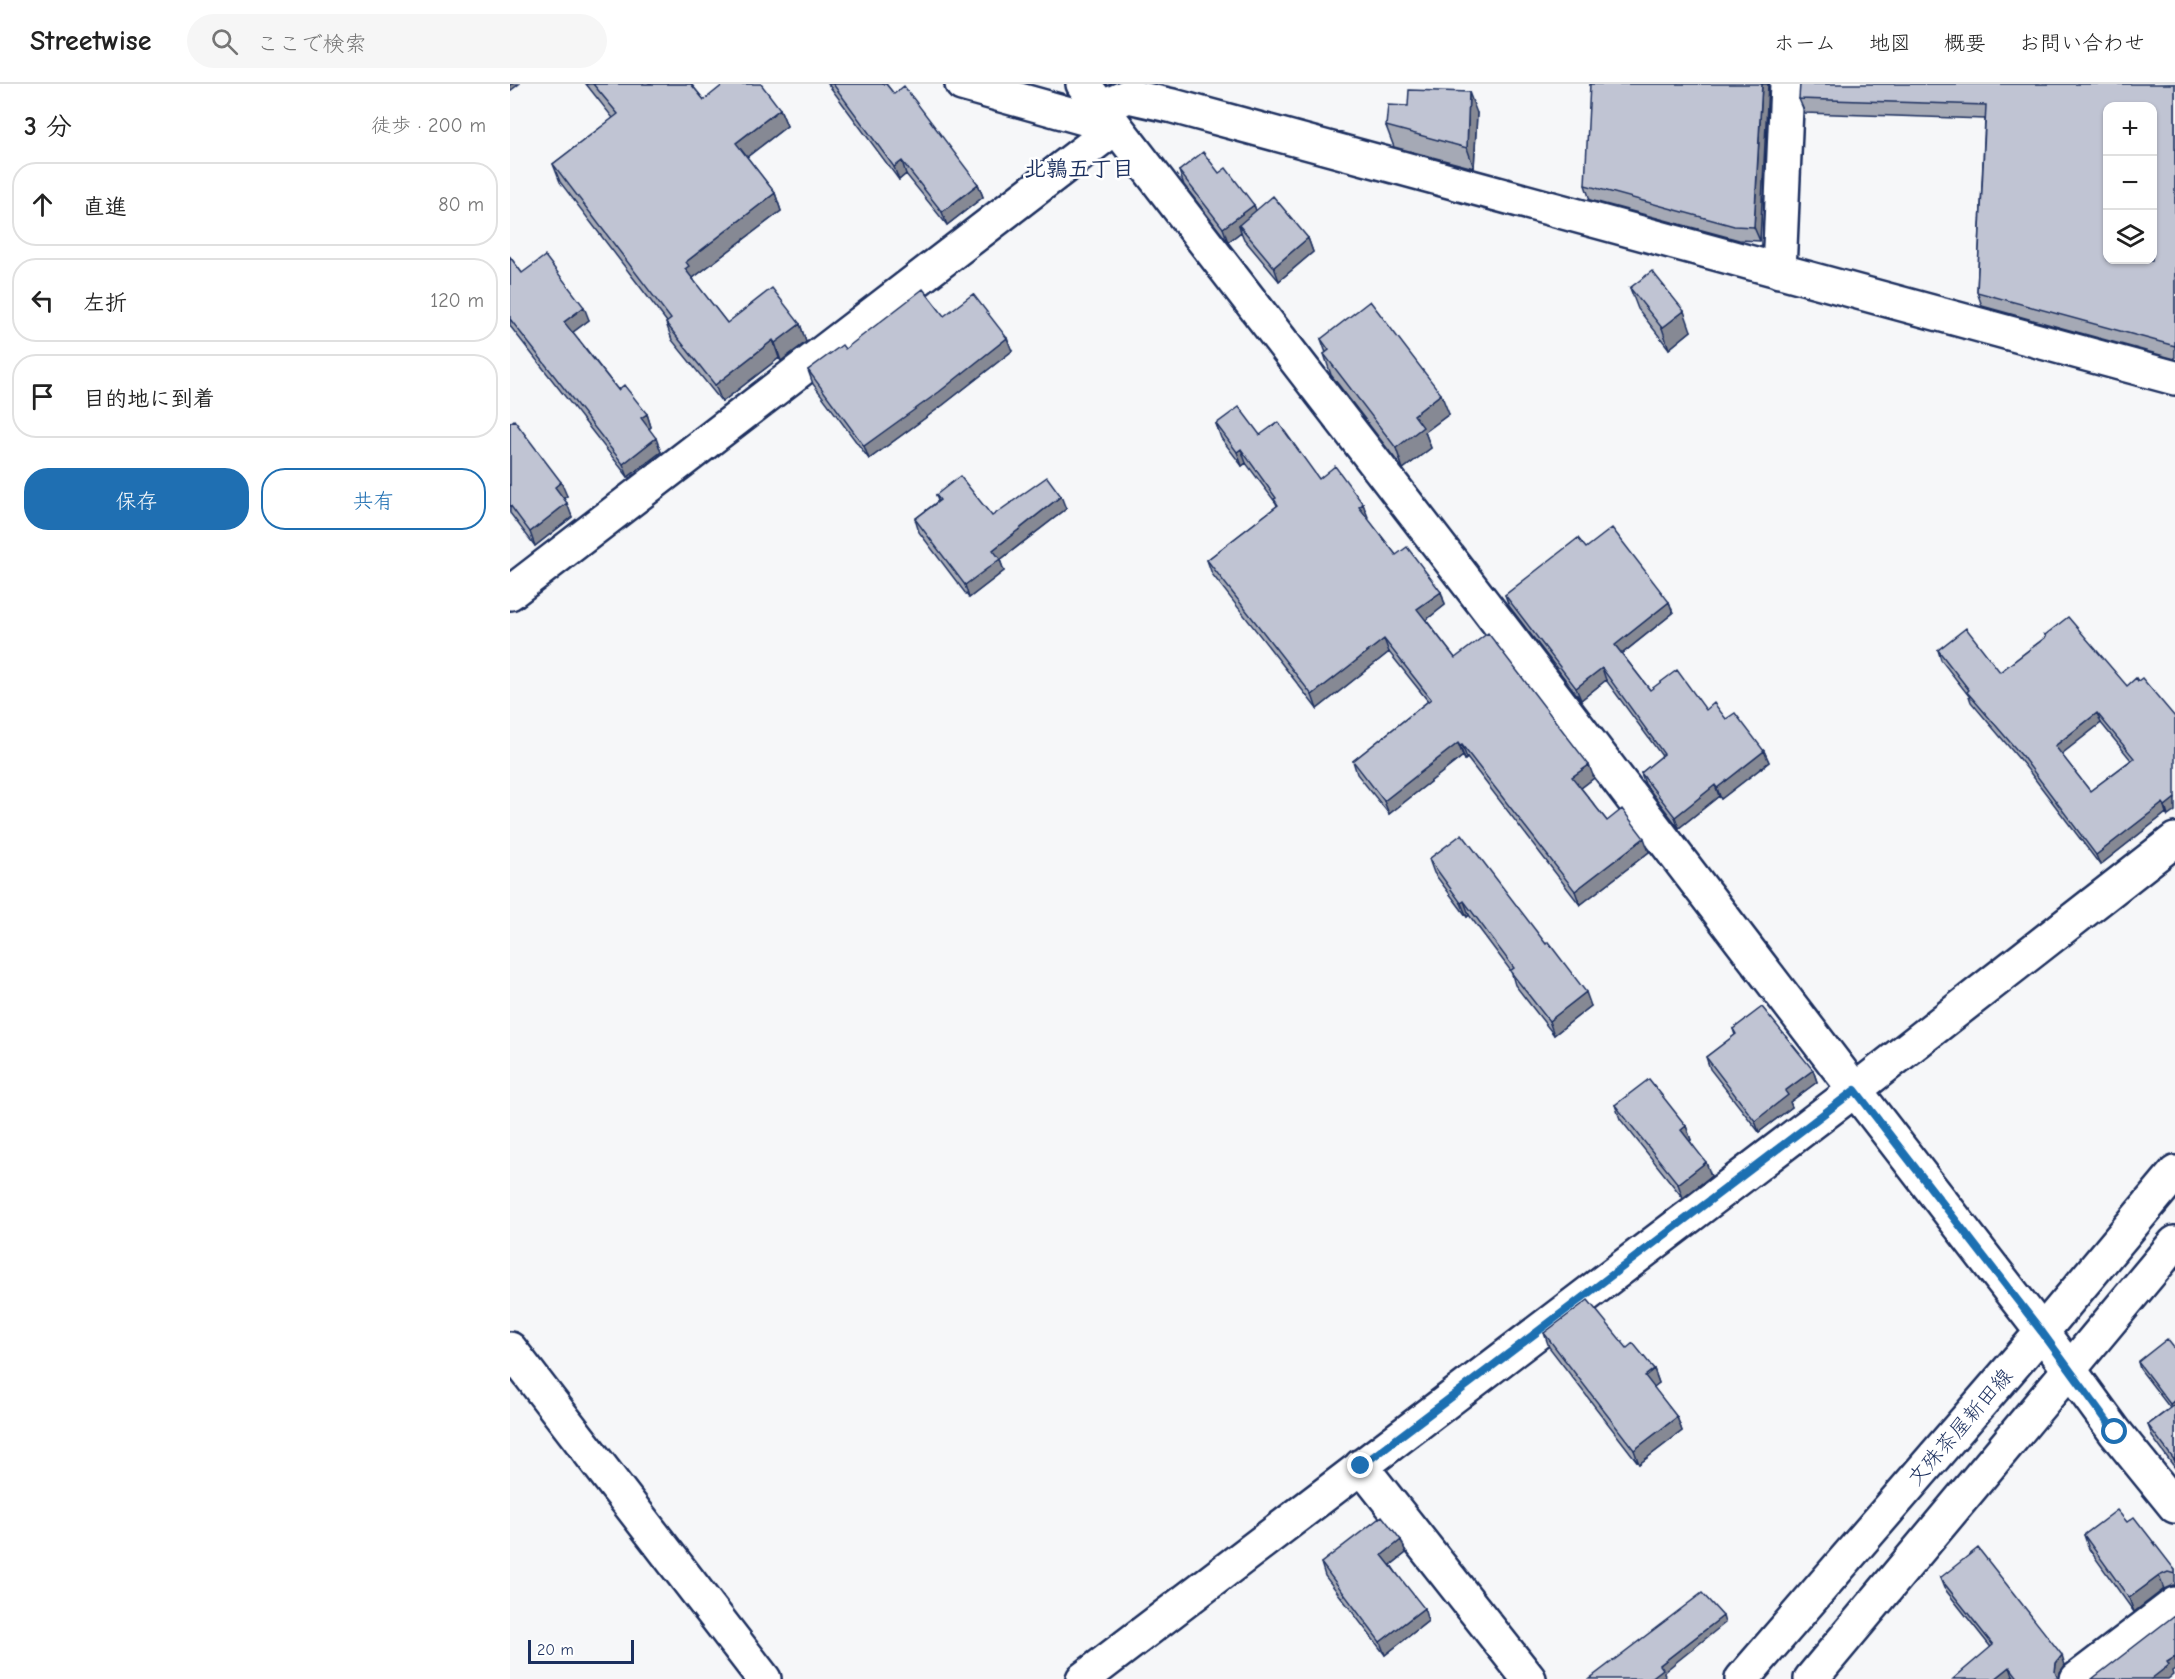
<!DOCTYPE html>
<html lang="ja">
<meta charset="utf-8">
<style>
body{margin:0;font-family:"Comic Neue","Klee One",sans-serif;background:#f6f6f6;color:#222}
.controls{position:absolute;right:18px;top:18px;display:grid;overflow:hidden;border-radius:12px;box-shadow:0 2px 4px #0004}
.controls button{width:54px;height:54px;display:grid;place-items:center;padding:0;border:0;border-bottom:2px solid #e0e0e0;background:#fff;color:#222;font:30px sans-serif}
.scale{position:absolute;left:18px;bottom:15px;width:106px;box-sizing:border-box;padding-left:6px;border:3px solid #1b2f5e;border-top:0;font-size:16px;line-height:21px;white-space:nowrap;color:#1b2f5e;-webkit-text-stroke:4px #fff;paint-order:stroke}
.stop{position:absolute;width:18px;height:18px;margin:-14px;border:4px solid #1f6fb2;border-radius:50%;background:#fff}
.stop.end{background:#1f6fb2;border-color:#fff;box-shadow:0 2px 6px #0008}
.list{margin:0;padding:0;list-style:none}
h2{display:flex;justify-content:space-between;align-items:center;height:78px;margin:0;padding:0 24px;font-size:26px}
h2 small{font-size:20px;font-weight:400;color:#767676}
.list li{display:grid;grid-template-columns:39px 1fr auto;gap:18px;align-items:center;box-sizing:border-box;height:84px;margin:0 12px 12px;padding:0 12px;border:2px solid #e0e0e0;border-radius:24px}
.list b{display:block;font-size:22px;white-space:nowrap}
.list em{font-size:20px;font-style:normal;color:#767676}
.actions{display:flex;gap:12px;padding:18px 24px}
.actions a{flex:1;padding:14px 0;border:2px solid #1f6fb2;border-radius:24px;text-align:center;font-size:21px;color:#1f6fb2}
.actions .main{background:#1f6fb2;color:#fff}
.icon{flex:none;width:33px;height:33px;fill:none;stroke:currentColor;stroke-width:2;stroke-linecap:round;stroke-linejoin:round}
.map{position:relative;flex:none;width:1665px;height:1595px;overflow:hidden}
header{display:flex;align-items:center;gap:36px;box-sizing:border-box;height:84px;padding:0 30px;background:#fff;border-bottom:2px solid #e0e0e0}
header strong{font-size:28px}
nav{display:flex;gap:33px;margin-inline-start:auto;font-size:21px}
.search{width:420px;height:54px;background:#f6f6f6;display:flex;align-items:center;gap:15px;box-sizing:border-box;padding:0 21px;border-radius:33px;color:#767676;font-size:22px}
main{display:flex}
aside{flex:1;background:#fff}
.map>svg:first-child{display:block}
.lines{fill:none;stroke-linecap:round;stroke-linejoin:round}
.minor-casing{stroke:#1b2f5e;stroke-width:38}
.secondary-casing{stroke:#1b2f5e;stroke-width:38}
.minor{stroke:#fff;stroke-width:33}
.secondary{stroke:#fff;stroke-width:33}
.wall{fill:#a5a9b5;stroke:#1b2f5e;stroke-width:1.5;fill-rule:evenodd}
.shaded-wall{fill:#868994;stroke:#1b2f5e;stroke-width:1.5}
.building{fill:#c0c4d3;stroke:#1b2f5e;stroke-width:1.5;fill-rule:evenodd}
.route{stroke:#1f6fb2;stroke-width:8}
.labels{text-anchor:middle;stroke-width:5;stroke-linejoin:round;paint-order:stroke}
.street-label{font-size:21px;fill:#1b2f5e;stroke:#fff}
.neighbourhood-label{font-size:22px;font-weight:bold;fill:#1b2f5e;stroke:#fff}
</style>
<header>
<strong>Streetwise</strong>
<div class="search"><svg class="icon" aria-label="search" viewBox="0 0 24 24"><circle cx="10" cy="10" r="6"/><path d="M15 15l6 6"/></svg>ここで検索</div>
<nav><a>ホーム</a><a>地図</a><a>概要</a><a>お問い合わせ</a></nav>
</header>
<main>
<aside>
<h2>3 分<small>徒歩 · 200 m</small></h2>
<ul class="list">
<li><svg class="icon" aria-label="ahead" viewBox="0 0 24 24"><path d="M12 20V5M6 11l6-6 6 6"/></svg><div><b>直進</b></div><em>80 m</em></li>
<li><svg class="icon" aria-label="left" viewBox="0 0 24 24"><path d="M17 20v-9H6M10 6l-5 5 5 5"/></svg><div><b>左折</b></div><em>120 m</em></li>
<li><svg class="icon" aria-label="arrive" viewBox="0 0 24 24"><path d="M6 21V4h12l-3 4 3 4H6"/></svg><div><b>目的地に到着</b></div></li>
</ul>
<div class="actions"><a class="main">保存</a><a>共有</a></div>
</aside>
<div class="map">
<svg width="1665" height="1595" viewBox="0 0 1665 1595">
<rect width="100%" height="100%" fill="#f6f7f9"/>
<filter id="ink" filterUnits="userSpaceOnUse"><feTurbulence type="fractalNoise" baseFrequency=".0167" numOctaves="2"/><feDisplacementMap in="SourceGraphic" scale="12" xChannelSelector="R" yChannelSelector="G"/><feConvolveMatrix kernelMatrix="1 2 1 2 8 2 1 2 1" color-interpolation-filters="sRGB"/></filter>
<g filter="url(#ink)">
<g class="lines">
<g class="minor-casing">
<path id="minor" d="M452,0L606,43
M573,0L974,520L1345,1006L1532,1248L1605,1348L1665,1422
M591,24L618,12L663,22L1665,294
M1269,187L1277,0
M0,509L606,43
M0,1265L254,1595
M851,1382L1019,1595
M573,1595L1345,1006L1665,756
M1567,1595L1665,1520"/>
</g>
<g class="secondary-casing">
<path id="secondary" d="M1232,1595L1532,1248L1665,1089
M1301,1595L1665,1159"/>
</g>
<use href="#minor" class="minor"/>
<use href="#secondary" class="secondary"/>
</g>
<path class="wall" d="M76,0H181L194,16L270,25L277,42L237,73L265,109L271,127L183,194L184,197L217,239L290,240L296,258L271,277L269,274L212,318L162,256L156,239L157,238L50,98L43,80L103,34Z
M318,0H376L384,10L468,100L473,113L437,141L396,90L389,96Z
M1258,0L1250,157L1229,156L1080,116L1075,101Z
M1665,0V275L1472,222L1467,208L1475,35L1295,29L1289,15Z
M898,22L967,29L964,84L884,63L876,42Z
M669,87L709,89L744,121L746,127L798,154L803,168L769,197L734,155L731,148L718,158L674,101Z
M0,173L12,189L79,236L63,248L108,306L137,330L141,343L139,345L151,368L118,393L0,242Z
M1120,204L1181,247L1159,265L1128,225Z
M434,232L502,267L433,321L359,375L303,300L298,286L335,265Z
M811,255L939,330L915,348L921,364L893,385L821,291L814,270L816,269Z
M0,339L57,412L54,414L62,433L25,462L0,429Z
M706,340L750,351L809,395L853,420L857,434L886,471L931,508L935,521L916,536L945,574L1084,694L1071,704L1097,737L1139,768L1070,821L957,674L955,676L953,672L879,730L847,690L843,677L918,617L879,568L807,625L702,490L697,476L767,422L766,419L736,379L732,382L711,354Z
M426,411L482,432L556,425L490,476L494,487L459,514L409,448L405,435L428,417Z
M1076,464L1159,518L1163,529L1112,570L1140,606L1196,626L1216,635L1254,667L1259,678L1211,715L1209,712L1169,744L1135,700L1131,689L1152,672L1096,596L1071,616L999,522L995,511Z
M1535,551L1617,602L1658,732L1656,729L1590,781L1515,682L1461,618L1459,612L1431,576L1428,566L1490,588L1536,553ZM1591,639L1621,676L1580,707L1551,670Z
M919,775L1081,922L1044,951L1005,901L1001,887L959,831L957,833L924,789Z
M1223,945L1303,986L1307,998L1280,1018L1282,1023L1249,1048L1200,985L1196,973L1225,951Z
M1105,1021L1176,1042L1181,1056L1180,1057L1201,1092L1173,1114L1110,1035Z
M1034,1249L1117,1264L1144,1285L1149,1299L1143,1303L1167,1333L1172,1347L1129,1380L1039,1263Z
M1665,1265V1384L1643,1354L1638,1341L1660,1324L1630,1285L1628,1278Z
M1617,1438L1665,1486V1502L1663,1501L1654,1505L1624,1528L1579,1465L1574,1451Z
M891,1456L896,1469L881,1481L918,1537L875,1571L815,1492L811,1479Z
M1430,1494L1555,1581L1550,1588L1549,1595H1506L1434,1504Z"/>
<path class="shaded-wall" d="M0,0H9L0,7Z
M1252,0H1258L1250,157L1244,143Z
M959,8L967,29L964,84L957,64Z
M270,25L277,42L233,76L226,59Z
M392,77L396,90L389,96L384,83Z
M468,100L473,113L437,141L432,128Z
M265,109L271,127L183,194L185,199L175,185L176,178Z
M744,121L749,135L729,141L731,148L718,158L713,144Z
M798,154L803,168L769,197L764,183Z
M74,223L79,236L59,251L54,238Z
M1174,227L1181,247L1159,265L1152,244Z
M290,240L296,258L271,277L265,259Z
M497,254L502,267L433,321L359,375L354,362Z
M263,256L269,274L212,318L205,301Z
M931,310L939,330L915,348L921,364L893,385L886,364L904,331Z
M137,330L141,343L136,347L131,334Z
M146,354L151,368L118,393L113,380Z
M731,365L736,379L732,382L727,368Z
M51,398L57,412L50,417L45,403Z
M551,412L556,425L490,476L494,487L459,514L455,501L483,466Z
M57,419L62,433L25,462L20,448Z
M853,420L858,433L854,436L849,423Z
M931,508L935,521L912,539L907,525Z
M1159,518L1163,529L1109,572L1105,561Z
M874,555L879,568L807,625L802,611Z
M1092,584L1096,596L1071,616L1066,604Z
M1587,629L1591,639L1549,672L1545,662Z
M948,659L953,672L879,730L874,717Z
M952,661L957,674L955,676L950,662Z
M1254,667L1259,678L1211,715L1207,704Z
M1079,681L1084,694L1067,707L1062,693Z
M1205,701L1209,712L1169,744L1165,733Z
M1665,714V727L1658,732L1655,722Z
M1653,719L1656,729L1590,781L1586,771Z
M1134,754L1139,768L1070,821L1065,807Z
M954,817L959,831L957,833L951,819Z
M1076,908L1081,922L1044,951L1039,937Z
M1303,986L1307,998L1280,1018L1282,1023L1249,1048L1245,1037L1275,1007Z
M1176,1042L1181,1056L1176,1060L1171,1046Z
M1196,1078L1201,1092L1173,1114L1168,1100Z
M1144,1285L1149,1299L1140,1306L1135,1292Z
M1665,1316V1325L1663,1327L1660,1320Z
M1167,1333L1172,1347L1129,1380L1124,1366Z
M891,1456L896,1469L877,1484L872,1471Z
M1649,1492L1654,1505L1624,1528L1619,1514Z
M914,1524L918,1537L875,1571L870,1558Z
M1213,1532L1215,1539L1154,1588L1155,1592L1151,1595H1140L1150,1581Z
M1552,1571L1555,1581L1550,1588L1549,1595H1547L1545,1588L1546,1579Z
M1665,1573V1585L1662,1587L1663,1591L1658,1595H1641L1657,1578Z
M1500,1583L1503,1592L1500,1595H1485Z"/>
<path class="building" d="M83,0H181L194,16L214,0H251L270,25L226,59L265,109L176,178L179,182L175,185L217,239L262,204L290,240L265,259L263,256L205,301L156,239L161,235L43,80L108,30Z
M323,0H376L384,10L394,2L468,100L432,128L392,77L384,83Z
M1080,0H1252L1244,143L1224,142L1075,101Z
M1290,0H1665V262L1467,208L1476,21L1289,15ZM1598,22H1642V176H1598Z
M899,6L959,8L957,64L876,42L878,21L898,22Z
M693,68L709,89L716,84L744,121L713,144L669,87Z
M763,112L798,154L764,183L729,141Z
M35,172L74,223L54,238L108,306L114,301L137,330L131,334L146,354L113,380L0,235V173L12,189Z
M1142,187L1174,227L1152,244L1120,204Z
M413,205L434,232L463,210L497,254L429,308L354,362L298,286L332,261L335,265Z
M860,217L931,310L904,331L913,343L886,364L814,270L819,266L811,255Z
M729,323L750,351L768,338L809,395L825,382L853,420L849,423L886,471L897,463L931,508L907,525L945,574L978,549L1079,681L1062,693L1097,737L1112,725L1134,754L1065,807L952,661L950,662L948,659L874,717L843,677L921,615L874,555L802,611L697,476L768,421L764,415L766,414L731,365L727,368L706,340Z
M4,336L51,398L45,403L57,419L20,448L0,421V339Z
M450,392L482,432L537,393L551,412L483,466L490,475L455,501L405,435L430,416L426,411Z
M1102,444L1159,518L1105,561L1140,606L1167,586L1196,626L1204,619L1216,635L1225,629L1254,667L1207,704L1205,701L1165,733L1131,689L1154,670L1092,584L1066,604L995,511L1068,454L1076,464Z
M1558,533L1617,602L1626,594L1628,597L1632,594L1665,633V714L1655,722L1653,719L1586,771L1512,672L1457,608L1459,606L1428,566L1456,544L1490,588L1536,553L1535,551ZM1587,629L1624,674L1580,707L1545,662Z
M952,750L1036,860L1038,858L1076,908L1039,937L1000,887L1004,884L954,817L951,819L919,775Z
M1252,923L1303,986L1275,1007L1278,1011L1245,1037L1196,973L1226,950L1223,945Z
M1139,995L1176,1042L1171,1046L1196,1078L1168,1100L1105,1021Z
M1078,1216L1117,1264L1123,1259L1144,1285L1135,1292L1167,1333L1124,1366L1034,1249Z
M1657,1255L1665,1265V1316L1660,1320L1628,1278Z
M1665,1321V1377L1638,1341Z
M1607,1426L1617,1438L1624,1433L1665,1486V1490L1658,1488L1649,1492L1619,1514L1574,1451Z
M872,1432L891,1456L872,1471L914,1524L870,1558L811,1479Z
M1468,1464L1552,1571L1546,1579L1545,1588L1548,1595H1509L1500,1583L1485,1595H1443L1483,1561L1430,1494Z
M1192,1509L1213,1532L1150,1581L1153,1585L1140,1595H1079Z
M1665,1531V1573L1657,1578L1659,1581L1641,1595H1582Z"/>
</g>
<g class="lines" filter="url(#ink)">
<path class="route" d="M851,1382L1345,1006L1532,1248L1605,1348"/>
</g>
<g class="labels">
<g class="street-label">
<text transform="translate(1450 1343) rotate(-49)" y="7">文殊茶屋新田線</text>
</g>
<g class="neighbourhood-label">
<text x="569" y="92">北鶉五丁目</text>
</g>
</g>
</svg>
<div class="controls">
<button>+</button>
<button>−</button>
<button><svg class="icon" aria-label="layers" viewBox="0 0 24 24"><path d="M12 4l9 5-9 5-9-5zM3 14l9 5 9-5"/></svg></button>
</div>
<div class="scale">20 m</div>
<div class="stop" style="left:1605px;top:1348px"></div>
<div class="stop end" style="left:851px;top:1382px"></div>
</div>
</main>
